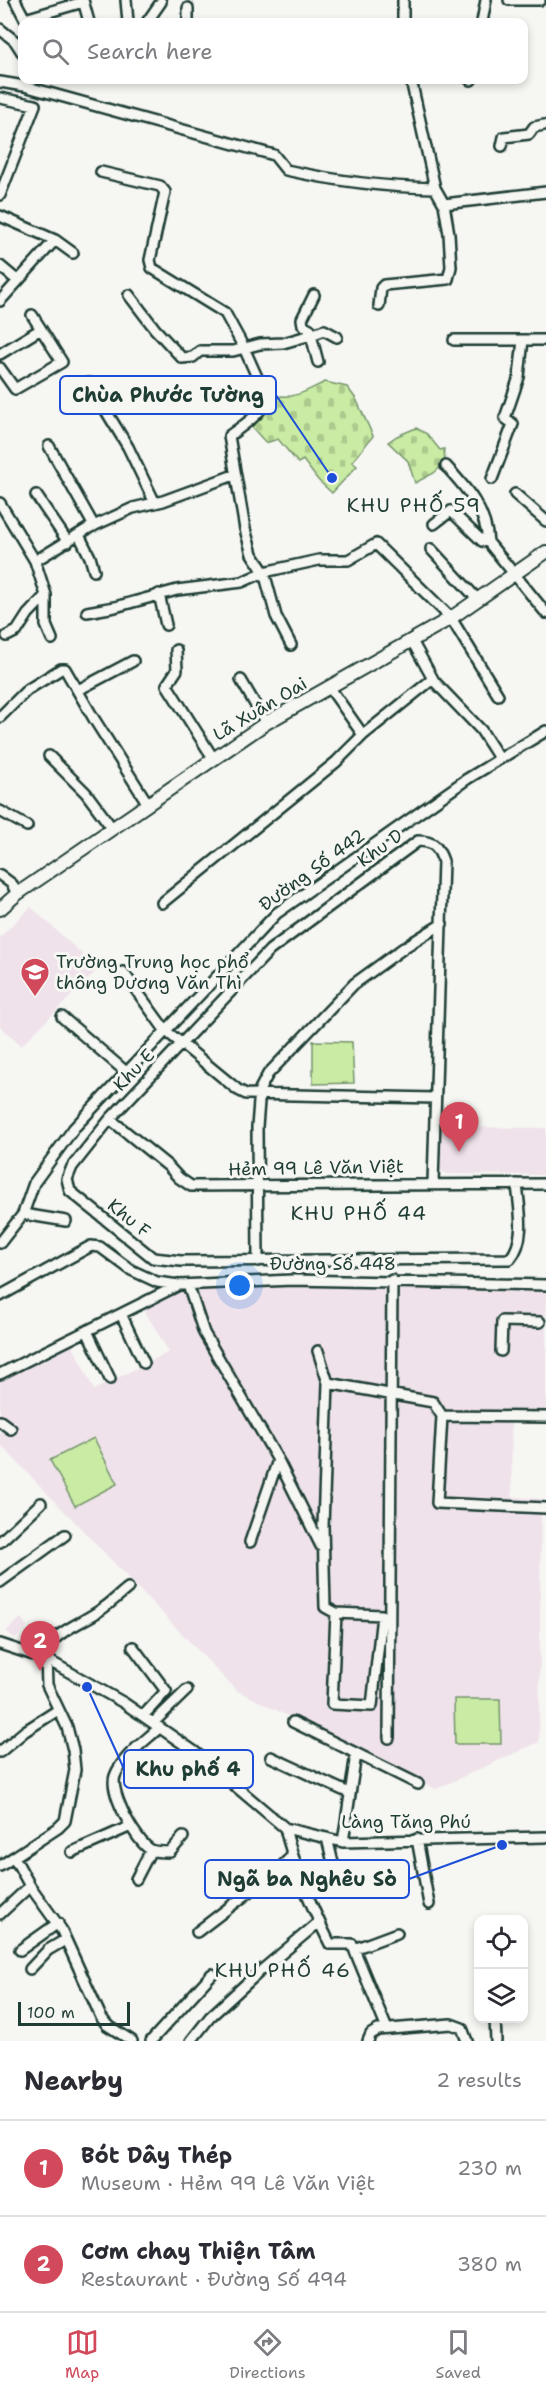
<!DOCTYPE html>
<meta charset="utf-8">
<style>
body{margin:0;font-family:"Shantell Sans",sans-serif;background:#f2f2f3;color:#2b2b33}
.controls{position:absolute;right:18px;bottom:18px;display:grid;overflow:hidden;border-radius:12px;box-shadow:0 3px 9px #0003}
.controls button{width:54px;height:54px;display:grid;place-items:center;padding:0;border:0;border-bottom:2px solid #e1e1e2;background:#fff;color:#2b2b33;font:30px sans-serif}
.scale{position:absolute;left:18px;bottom:15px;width:112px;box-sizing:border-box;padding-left:6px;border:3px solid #1f3d34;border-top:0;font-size:16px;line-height:21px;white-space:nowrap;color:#1f3d34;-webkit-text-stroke:4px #f6f6f2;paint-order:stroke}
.you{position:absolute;left:240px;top:1286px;width:21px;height:21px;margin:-15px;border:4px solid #fff;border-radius:50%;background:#1a73e8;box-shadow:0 0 0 9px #1a73e833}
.badge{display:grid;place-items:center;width:39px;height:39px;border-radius:50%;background:#d1495b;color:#fff;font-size:20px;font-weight:700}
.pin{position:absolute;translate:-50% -50px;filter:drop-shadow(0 2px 3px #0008)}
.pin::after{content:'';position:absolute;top:32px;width:21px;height:18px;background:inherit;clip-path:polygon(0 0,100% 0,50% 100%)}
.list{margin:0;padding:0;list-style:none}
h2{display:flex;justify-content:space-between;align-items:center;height:78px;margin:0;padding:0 24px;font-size:26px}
h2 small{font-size:20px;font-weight:400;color:#7c7c81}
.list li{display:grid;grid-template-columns:39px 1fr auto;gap:18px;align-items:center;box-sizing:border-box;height:96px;padding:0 24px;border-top:2px solid #e1e1e2}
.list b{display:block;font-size:22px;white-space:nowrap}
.list p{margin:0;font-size:20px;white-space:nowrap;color:#7c7c81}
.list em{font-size:20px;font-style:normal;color:#7c7c81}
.icon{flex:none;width:33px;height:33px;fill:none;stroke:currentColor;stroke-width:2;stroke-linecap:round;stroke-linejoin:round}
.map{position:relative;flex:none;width:546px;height:2041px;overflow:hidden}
.search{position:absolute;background:#fff;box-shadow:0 3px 9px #0003;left:18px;right:18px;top:18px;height:66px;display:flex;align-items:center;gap:15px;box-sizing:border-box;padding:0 21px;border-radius:12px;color:#7c7c81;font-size:22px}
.sheet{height:270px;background:#fff}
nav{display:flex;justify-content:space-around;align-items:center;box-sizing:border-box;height:84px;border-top:2px solid #e1e1e2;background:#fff;font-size:16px;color:#7c7c81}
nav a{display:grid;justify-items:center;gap:3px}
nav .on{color:#d1495b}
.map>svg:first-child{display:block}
.built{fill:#efe2ea}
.cemetery{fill:url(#cemetery-stones);stroke:#74946c;stroke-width:1.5}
.green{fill:#c9eba3;stroke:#74946c;stroke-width:1.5}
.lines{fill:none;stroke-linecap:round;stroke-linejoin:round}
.minor-casing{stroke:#1f3d34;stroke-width:14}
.major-casing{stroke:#1f3d34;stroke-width:16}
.minor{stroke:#f6f6f2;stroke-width:9}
.major{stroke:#f6f6f2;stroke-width:12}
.labels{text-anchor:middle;stroke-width:6;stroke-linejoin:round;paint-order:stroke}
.street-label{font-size:18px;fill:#1f3d34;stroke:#f6f6f2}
.poi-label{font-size:18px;fill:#1f3d34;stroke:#f6f6f2;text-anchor:start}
.neighbourhood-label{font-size:20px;letter-spacing:1.5px;fill:#1f3d34;stroke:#f6f6f2}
.leader{fill:none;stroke:#1d4ed8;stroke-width:2}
.callout-dot{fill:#1d4ed8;stroke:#f6f6f2;stroke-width:2}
.callout{fill:#f6f6f2;stroke:#1d4ed8;stroke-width:2}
.callout-label{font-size:20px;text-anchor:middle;font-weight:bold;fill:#1f3d34}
</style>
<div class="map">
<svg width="546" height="2041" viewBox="0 0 546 2041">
<defs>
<pattern id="cemetery-stones" width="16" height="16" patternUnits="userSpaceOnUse" patternTransform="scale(1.5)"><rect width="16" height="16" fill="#c9eba3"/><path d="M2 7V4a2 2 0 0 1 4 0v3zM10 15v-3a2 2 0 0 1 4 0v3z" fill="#acca8d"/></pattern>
</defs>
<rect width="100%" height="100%" fill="#f6f6f2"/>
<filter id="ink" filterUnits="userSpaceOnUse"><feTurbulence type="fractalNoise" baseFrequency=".0167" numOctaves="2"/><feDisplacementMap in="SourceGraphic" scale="12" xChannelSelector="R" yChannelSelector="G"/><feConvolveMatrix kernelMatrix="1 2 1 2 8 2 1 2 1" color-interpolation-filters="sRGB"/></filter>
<g filter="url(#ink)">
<path class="built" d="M31,907L98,969L21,1046L0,1026V937Z
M447,1127L546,1128V1175L447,1174L440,1170L442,1132Z
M384,1284L546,1289V1417H511L512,1497L541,1499L539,1742L436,1789L236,1690L0,1444V1375L66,1332L94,1390L169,1352L143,1308L178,1290Z
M21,1618L27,1627L15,1639L6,1631Z"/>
<path class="cemetery" d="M325,382L347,387L356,399L373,436L352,462L357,466L332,493L318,480L303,460L298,463L278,439L266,443L250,425L281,396C297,398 310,389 325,382Z
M416,428L427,434L440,450L444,449L445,463L434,473L415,483L408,461L388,442L397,436Z"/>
<path class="green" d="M313,1041L352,1042L354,1083L313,1084Z
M94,1438L117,1484L75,1506L50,1460Z
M454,1699H500L501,1744H455Z"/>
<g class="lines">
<g class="minor-casing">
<path id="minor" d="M15,0L25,19L83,2
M83,0L89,22
M126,0L128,22
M509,0H540
M147,22L161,2
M188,22V8
M403,22V0
M482,22L486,0
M0,29L15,41L22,52
M470,80H471
M0,82L24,86L274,155L286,170C335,181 384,187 435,188
M0,98L35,105L0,195
M502,146L504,137L529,134L534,127L544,125
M101,172L160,186L165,192L150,260L152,268L225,313L244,348L266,397C265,413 240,427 229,436L245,529L252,554L264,572L319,560H348L376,544L451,618L498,695
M444,204L546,192
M0,216L55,240L0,301
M55,240L73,253
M0,266L18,281
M129,295L155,329L182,358L193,357L200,351H233L260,344L283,343L311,335L318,362
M314,295L302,319L303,325L310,329L311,335L324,330L337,337
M379,306L381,288L384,285L448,279L451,267L449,234L444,204L435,188L411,80
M454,340H546
M0,354L41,329
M0,368L15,389L62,362L32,315
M89,383L128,447L155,503
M49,446L94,526
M446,466C467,489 486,510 488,542
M492,479L513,424L505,418L519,377L523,340
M515,494L546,521
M36,495L68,542
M0,503L35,561L89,528L133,508L163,501L234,475
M434,524L451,511L482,541L488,542L546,613
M79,535L90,557L94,571
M431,549L478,600
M159,594L166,625
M46,595V625L52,639
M87,612L115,607L177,590L242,582L264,572L276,616L291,645
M7,636L17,631L28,614L46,595L35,561
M412,641L434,681L481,730L499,758
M176,650L177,670L167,685L213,758
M241,680L266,723
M330,688L363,735
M78,690L133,661
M0,717L27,690L61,669H65L94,719L148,804
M49,756L86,793L112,828
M0,811L27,826
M0,875L12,884L17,894
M162,903L309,784L336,762L363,735L429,682L434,681
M123,972L165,1030L238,1090L246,1094L435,1098
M62,1017L126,1072
M110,1119L168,1166L179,1178L191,1186L546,1184
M433,1183L443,861C438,847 434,841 418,841L270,950L110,1119L72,1167L67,1179L70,1191L153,1258L181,1261L510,1259C527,1239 519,1208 517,1184
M23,1214L66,1221
M0,1243L23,1214L34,1183L74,1128L277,913L467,779L546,731
M258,1261L257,1127L260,1089L268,1074L354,984L405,947L442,924
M188,1285L204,1333L278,1460L321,1546
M0,1296L91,1246L100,1247L131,1270L157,1282L179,1285L292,1280L546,1285
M121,1314L144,1363
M87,1331L110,1379
M318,1351L328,1383L323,1526L325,1607L336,1613L382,1615L372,1706L332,1704L336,1613
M501,1351L502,1321L540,1322
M0,1374L179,1285
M328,1383L433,1402L442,1416L437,1503L546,1508
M442,1416L546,1417
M0,1421L11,1429
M0,1542L41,1503
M250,1542L278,1460
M0,1582L65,1535
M0,1644L46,1659L124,1703L195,1752L285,1828L343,1842L546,1837
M133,1647L166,1691L143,1716
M39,1657C59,1628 76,1627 102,1609C111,1603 119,1595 128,1588
M46,1659L47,1685L67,1727L73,1750L75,1770L65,1821L58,1828L14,1857L30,1886L61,1929L101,2017L107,2025L132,2041
M293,1722L418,1784
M153,1723L187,1690
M159,1728C145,1741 122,1757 115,1776C109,1792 136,1842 151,1850C156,1852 164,1852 170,1852L183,1837
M389,1738L392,1280
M0,1752L25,1731L58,1710
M271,1757L349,1793
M285,1828C295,1869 311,1906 330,1944H352L387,2029
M327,1838L340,1892
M417,1839L429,1904
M343,1842L356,1754
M72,1852L131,1826
M0,1866L14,1857
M136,1879L151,1850
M0,1914L30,1886
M197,1932L277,1871L292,1856
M354,1949L397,1933
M20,1950L58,1923
M30,1969L48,1950L65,1940
M262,1970L319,1922
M495,2018L496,2041
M151,2041L212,1974
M191,2041L210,2017L258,1973
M368,2041L371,2034L378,2030L451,2024L462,2028L467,2041"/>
</g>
<g class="major-casing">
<path id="major" d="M0,909L17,894L266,723L451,618L546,552"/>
</g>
<use href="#minor" class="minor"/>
<use href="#major" class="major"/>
</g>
</g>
<defs>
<g id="school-pin" transform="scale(1.5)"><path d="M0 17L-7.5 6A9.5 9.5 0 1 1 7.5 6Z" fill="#d1495b" stroke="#f6f6f2"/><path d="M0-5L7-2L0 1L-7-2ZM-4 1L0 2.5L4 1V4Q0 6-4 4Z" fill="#fff"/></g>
</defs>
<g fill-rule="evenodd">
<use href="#school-pin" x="35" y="972"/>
</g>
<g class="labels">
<g class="street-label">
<text transform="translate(260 709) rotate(-31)" y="6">Lã Xuân Oai</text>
<text transform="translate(380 848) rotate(-36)" y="6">Khu D</text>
<text transform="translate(312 870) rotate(-36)" y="6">Đường Số 442</text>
<text transform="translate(134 1070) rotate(-46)" y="6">Khu E</text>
<text transform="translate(316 1168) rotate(-1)" y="6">Hẻm 99 Lê Văn Việt</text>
<text transform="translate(129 1218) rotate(39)" y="6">Khu F</text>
<text x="333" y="1270">Đường Số 448</text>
<text x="406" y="1828">Làng Tăng Phú</text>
</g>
<g class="poi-label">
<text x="56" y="968">Trường Trung học phổ<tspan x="56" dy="21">thông Dương Văn Thì</tspan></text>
</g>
<g class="neighbourhood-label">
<text x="414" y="512">KHU PHỐ 59</text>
<text x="359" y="1220">KHU PHỐ 44</text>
<text x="283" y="1977">KHU PHỐ 46</text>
</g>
</g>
<path class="leader" d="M332 478L276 395M87 1687L124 1769M502 1845L409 1879"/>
<g class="callout-dot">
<circle cx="332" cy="478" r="6"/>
<circle cx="87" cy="1687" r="6"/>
<circle cx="502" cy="1845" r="6"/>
</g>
<g class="callout">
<rect x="60" y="376" width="216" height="38" rx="6"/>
<rect x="124" y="1750" width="129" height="38" rx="6"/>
<rect x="205" y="1860" width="204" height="38" rx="6"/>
</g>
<g class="callout-label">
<text x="168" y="402">Chùa Phước Tường</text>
<text x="188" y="1776">Khu phố 4</text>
<text x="307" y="1886">Ngã ba Nghêu Sò</text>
</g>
</svg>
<div class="controls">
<button><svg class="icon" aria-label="locate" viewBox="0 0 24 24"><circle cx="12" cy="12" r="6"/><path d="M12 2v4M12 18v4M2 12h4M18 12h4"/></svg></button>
<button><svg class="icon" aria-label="layers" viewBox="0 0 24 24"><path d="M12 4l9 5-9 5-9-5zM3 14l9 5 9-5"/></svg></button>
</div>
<div class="scale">100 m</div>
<div class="you"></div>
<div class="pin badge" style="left:459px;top:1152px">1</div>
<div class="pin badge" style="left:40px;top:1671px">2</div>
<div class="search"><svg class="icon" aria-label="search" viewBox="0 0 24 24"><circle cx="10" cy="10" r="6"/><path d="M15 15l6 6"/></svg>Search here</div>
</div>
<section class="sheet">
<h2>Nearby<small>2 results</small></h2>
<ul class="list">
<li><span class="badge">1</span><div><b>Bót Dây Thép</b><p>Museum · Hẻm 99 Lê Văn Việt</p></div><em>230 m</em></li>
<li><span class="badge">2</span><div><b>Cơm chay Thiện Tâm</b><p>Restaurant · Đường Số 494</p></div><em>380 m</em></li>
</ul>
</section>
<nav>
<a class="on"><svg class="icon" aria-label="map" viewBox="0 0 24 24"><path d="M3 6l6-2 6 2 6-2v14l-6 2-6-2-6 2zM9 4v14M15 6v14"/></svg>Map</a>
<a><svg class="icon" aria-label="directions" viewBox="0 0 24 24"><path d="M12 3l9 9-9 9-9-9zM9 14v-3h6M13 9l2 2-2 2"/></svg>Directions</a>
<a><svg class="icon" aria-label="saved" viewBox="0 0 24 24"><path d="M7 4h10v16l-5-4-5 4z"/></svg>Saved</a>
</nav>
